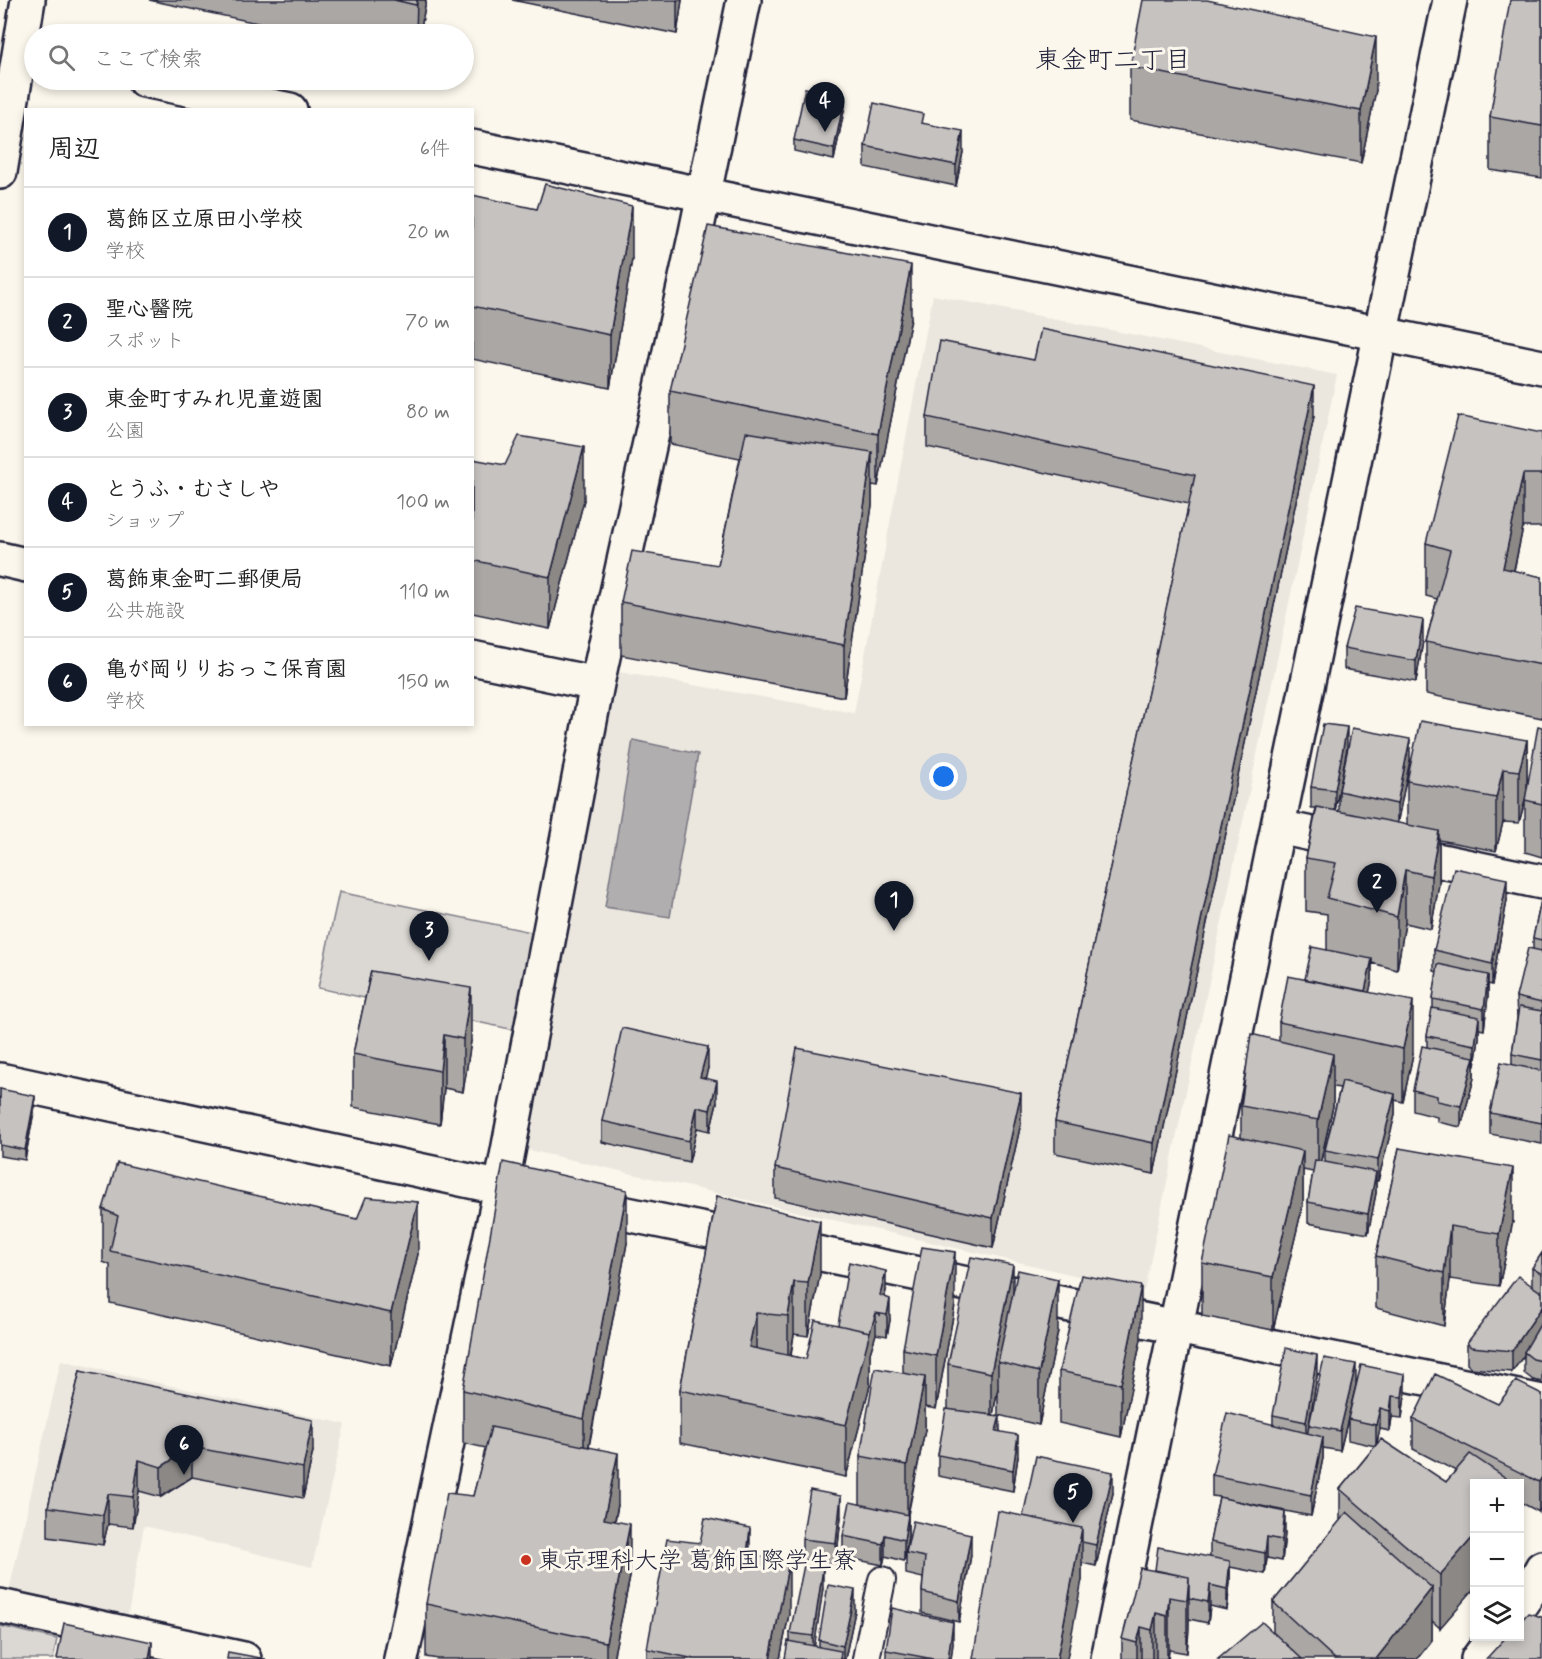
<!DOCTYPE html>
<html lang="ja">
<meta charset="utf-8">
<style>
body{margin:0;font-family:Mynerve,"Klee One",sans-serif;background:#f6f6f6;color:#222}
.controls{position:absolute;right:18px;bottom:18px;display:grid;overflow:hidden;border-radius:0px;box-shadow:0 3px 9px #0003}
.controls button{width:54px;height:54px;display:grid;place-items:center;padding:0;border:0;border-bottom:2px solid #e0e0e0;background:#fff;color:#222;font:30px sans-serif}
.you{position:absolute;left:944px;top:777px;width:21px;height:21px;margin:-15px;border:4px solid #fff;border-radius:50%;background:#1a73e8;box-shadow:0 0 0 9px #1a73e833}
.badge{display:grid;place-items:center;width:39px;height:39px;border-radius:50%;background:#111827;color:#fff;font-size:20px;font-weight:700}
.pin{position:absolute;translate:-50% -50px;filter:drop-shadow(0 2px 3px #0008)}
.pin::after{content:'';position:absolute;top:32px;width:21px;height:18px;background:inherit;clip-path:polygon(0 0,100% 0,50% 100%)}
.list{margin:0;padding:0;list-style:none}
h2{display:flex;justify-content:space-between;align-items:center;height:78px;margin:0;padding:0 24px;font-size:26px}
h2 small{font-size:20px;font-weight:400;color:#767676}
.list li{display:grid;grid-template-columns:39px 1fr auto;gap:18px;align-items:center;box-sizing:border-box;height:90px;padding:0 24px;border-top:2px solid #e0e0e0}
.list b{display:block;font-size:22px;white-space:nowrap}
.list p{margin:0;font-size:20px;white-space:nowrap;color:#767676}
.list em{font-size:20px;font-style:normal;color:#767676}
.icon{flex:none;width:33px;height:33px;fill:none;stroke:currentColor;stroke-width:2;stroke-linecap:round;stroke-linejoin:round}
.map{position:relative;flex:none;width:1542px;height:1659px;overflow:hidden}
.search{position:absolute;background:#fff;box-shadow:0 3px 9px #0003;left:24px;top:24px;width:450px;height:66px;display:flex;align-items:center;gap:15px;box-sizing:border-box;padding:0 21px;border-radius:33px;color:#767676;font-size:22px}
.panel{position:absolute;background:#fff;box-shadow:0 3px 9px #0003;left:24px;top:108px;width:450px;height:618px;border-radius:0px}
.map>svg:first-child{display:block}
.built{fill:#ebe7df}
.green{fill:#dbd8d3;stroke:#7e7d87;stroke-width:1.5}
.water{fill:#b1aeb0;stroke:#787681;stroke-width:1.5}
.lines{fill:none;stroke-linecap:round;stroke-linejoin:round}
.lane-casing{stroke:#22223b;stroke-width:30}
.street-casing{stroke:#22223b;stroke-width:38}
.secondary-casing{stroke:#22223b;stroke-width:38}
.lane{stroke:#fbf7ec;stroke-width:26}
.street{stroke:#fbf7ec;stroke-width:33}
.secondary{stroke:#fbf7ec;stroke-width:33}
.wall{fill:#aaa7a5;stroke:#22223b;stroke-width:1.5;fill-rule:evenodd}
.shaded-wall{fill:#8b8886;stroke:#22223b;stroke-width:1.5}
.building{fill:#c6c2c0;stroke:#22223b;stroke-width:1.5}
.poi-dot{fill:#c8321e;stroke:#fbf7ec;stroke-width:2}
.labels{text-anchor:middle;stroke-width:6;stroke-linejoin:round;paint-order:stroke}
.poi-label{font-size:24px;fill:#22223b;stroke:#fbf7ec;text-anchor:start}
.neighbourhood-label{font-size:26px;fill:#22223b;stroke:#fbf7ec}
</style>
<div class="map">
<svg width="1542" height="1659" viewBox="0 0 1542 1659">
<rect width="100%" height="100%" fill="#fbf7ec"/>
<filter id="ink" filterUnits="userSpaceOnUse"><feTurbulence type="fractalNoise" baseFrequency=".0167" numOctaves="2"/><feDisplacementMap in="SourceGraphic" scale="12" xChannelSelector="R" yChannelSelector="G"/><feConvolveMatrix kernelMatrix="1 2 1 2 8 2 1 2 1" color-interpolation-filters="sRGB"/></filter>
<g filter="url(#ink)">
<path class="built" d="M933,295L1337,375L1144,1291L524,1149L619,672L854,713Z
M61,1360L163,1384L345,1424L312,1567L144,1526L127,1620L9,1591Z"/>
<path class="green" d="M339,892L541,934L519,1031L318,988Z
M0,1626L57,1639L53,1659H0Z"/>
<path class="water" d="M633,740L698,754L670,917L605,907Z"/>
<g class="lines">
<g class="lane-casing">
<path id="lane" d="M866,1659L882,1580"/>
</g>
<g class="street-casing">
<path id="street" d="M0,559L26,565
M472,658L597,684
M1278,827L1542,882
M0,1080L521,1192
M583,1205L1542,1402
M0,1606L244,1659
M401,1659L501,1188L597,684L695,237L744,0
M1108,1659C1166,1381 1221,1103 1278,825C1335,550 1394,275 1450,0"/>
</g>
<g class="secondary-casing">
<path id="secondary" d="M144,80L290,110
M472,147L1542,367
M0,172L28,0
M1520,1605L1529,1592L1542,1568
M1478,1659L1495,1636"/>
</g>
<use href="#lane" class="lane"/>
<use href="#street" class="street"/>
<use href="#secondary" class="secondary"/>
</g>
<path class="wall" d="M149,0H426L420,34H309Z
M512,0H682L677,34Z
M1542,0V178L1490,170V117Z
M1130,67L1376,90L1361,163L1130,120Z
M845,106L834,160L794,151V140Z
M923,123L963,152L956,186L865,167V146Z
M472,195L632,259L610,388L472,359Z
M911,318L878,486L872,485V505L844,697L621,655V602L718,565L740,458L670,444V391Z
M1314,416L1154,1174L1055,1153V1122L1189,504L927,447V417Z
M1542,433V527H1523L1514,571L1542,577V718L1426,694V642L1437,599L1426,596V543Z
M472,459L584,500L550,629L472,613Z
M1423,641L1416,682L1344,669V648Z
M1542,727V857L1525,852V800L1519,823L1503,822L1496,851L1439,840V884L1431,929L1405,923L1397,970L1372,963V980L1369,992L1413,1054L1403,1102L1395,1100V1115L1378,1181H1376V1193L1368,1234L1308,1223V1202L1313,1172L1303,1170V1204L1273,1330L1202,1316V1263L1241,1138V1106L1279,1041V1022L1305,979L1327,950V914L1306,911V858L1316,808H1311V787L1347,748L1335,811H1339V791L1410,760L1397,823L1407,825V781L1527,740V789ZM1333,1087L1340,1088L1325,1150V1162L1321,1161L1333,1106Z
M1542,896V1144L1490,1134V1113L1512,1065V1054L1517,1018L1516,997L1533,950V938Z
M1507,900L1492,985L1488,984V996L1484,1030L1479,1029V1038L1475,1066H1474V1078L1461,1127L1437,1122V1117L1413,1111V1090L1427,1047V1036L1433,1009V999L1437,972L1434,971V950Z
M371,971L471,1041L463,1092L444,1088L440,1124L353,1107V1054Z
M708,1068L705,1078L717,1102L710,1131L697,1128L689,1162L602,1142V1121Z
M0,1089L35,1106L25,1160L0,1156Z
M1021,1123L993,1248L775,1198V1168Z
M1399,1148L1513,1221L1499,1286L1450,1279L1444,1326L1376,1308V1256Z
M717,1196L820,1274L808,1336L794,1334L791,1356L806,1359L838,1325L886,1291L884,1297L890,1320L887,1336L876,1334L870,1353V1385L846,1477L680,1443V1390Z
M103,1209L418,1254L391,1366L110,1303V1265L103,1262Z
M627,1243L589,1447L618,1505L615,1521L630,1577L613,1659H438L426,1657V1604L473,1496L486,1448L463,1443V1390Z
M1542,1253V1382L1533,1380L1524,1373V1355L1512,1372L1471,1368L1467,1364V1343L1532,1286V1268Z
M1013,1293L1058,1331L1039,1425L998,1415V1388L993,1415L1000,1431L1018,1456L1013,1491L938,1476V1455L948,1409V1364Z
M955,1305L936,1409L925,1407V1430L908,1515V1536L904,1561L885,1556L883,1565L843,1557V1536L860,1504V1456L903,1373V1349Z
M1141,1339L1121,1437L1059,1423V1371Z
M80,1371L313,1451L303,1498L192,1477L161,1497L139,1491L133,1527L108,1524L103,1545L48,1537V1507Z
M1317,1376L1309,1423L1356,1383L1405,1395L1402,1418L1392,1417L1390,1431L1380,1429L1377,1443L1446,1482L1456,1471L1413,1449V1419L1498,1404L1542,1394L1539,1512L1520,1502V1484H1474L1440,1628L1432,1621V1640L1417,1659H1218L1273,1632V1602L1340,1521V1489L1375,1446L1348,1440V1419L1350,1411L1340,1451L1323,1448V1458L1311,1516L1221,1498L1285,1533L1282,1561L1267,1558L1265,1574L1230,1567V1582L1227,1610L1210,1606L1208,1623L1189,1619L1187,1653L1169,1650L1168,1659H1122V1639L1155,1570L1210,1557V1542L1219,1497L1212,1496V1475L1273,1425V1415Z
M1113,1493L1096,1566L1082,1563V1580L1023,1516Z
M841,1517L836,1564L802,1560V1539Z
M906,1553L971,1555L959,1622L922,1613V1592L923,1578L906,1574Z
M750,1555L789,1614L780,1659H647V1649Z
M823,1588L814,1646L819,1647V1640L855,1611L845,1659H785L790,1641V1633Z
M953,1643L951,1659H886V1650Z"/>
<path class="shaded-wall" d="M417,0H426L420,34H416Z
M677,0H682L677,34Z
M1376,37V90L1361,163V111Z
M845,96V106L834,160V149Z
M963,131V152L956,186V165Z
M632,206V259L610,388V335Z
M911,265V318L878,486V434Z
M1314,386V416L1154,1174V1143Z
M584,447V500L550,629V577Z
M872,452V505L844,697V645Z
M1523,474V527L1503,621V568Z
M1423,620V641L1416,682V661Z
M1347,727V748L1335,811V790Z
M1410,739V760L1397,825V804Z
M1527,740V793L1519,823V771Z
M1503,769V822L1496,851V798Z
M1439,831V884L1431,929V876Z
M1405,870V923L1397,970V917Z
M1507,879V900L1492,985V964Z
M1372,959V980L1364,1016V995Z
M1488,975V996L1484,1030V1009Z
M471,988V1041L463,1092V1039Z
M1413,1001V1054L1403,1102V1049Z
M1479,1017V1038L1475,1066V1045Z
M444,1035V1088L440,1124V1071Z
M708,1047V1068L700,1098V1077Z
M1333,1054V1106L1318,1173V1120Z
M1474,1057V1078L1461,1127V1106Z
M717,1081V1102L710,1131V1110Z
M1021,1093V1123L993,1248V1218Z
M1395,1094V1115L1378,1181V1160Z
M35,1096V1106L25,1160V1150Z
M697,1107V1128L689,1162V1141Z
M1303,1151V1204L1273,1330V1277Z
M1513,1168V1221L1499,1286V1234Z
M1376,1172V1193L1368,1234V1214Z
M627,1190V1243L584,1471V1419Z
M418,1202V1254L391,1366V1313Z
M820,1221V1274L808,1336V1283Z
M1450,1226V1279L1444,1326V1273Z
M955,1252V1305L936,1409V1356Z
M1013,1265V1318L998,1362V1388L991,1425V1373Z
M886,1271V1291L880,1316V1295Z
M1058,1279V1331L1039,1425V1372Z
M794,1282V1334L788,1369V1316Z
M1141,1286V1339L1121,1437V1384Z
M890,1299V1320L887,1336V1315Z
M1542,1307V1328L1524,1352V1355L1512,1372V1351Z
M756,1313V1366L749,1347Z
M876,1313V1334L870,1353V1385L846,1477V1425L869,1333Z
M1317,1355V1376L1306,1443V1422Z
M1356,1364V1385L1340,1451V1431Z
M1405,1374V1395L1402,1418V1397Z
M925,1377V1430L907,1517V1465Z
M1392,1396V1417L1390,1431V1411Z
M1380,1408V1429L1376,1446V1425Z
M1000,1416V1437L996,1431Z
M313,1420V1451L303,1498V1468Z
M1018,1435V1456L1013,1491V1470Z
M1323,1437V1458L1311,1516V1495Z
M192,1447V1477L161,1497V1467Z
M618,1453V1505L604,1571V1519Z
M139,1460V1491L133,1527V1497Z
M1113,1472V1493L1096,1566V1545Z
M1542,1477V1507L1539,1512V1482Z
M108,1494V1524L103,1545V1515Z
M841,1496V1517L836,1564V1543Z
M1285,1512V1533L1282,1561V1540Z
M908,1515V1536L904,1561V1540Z
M630,1524V1577L613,1659H606V1642Z
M750,1528V1580L747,1555Z
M1082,1528V1580L1067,1659H1057Z
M971,1534V1555L959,1622V1601Z
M885,1535V1556L883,1565V1544Z
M1474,1536V1589L1440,1628V1575Z
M1267,1537V1558L1265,1574V1553Z
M789,1561V1614L780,1659H770Z
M1230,1561V1582L1227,1610V1589Z
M823,1568V1588L813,1657V1636Z
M1189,1577V1630L1187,1653V1600Z
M1210,1585V1606L1208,1623V1602Z
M1432,1588V1640L1417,1659H1376Z
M855,1590V1611L845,1659H843V1646Z
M1169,1597V1650L1168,1659H1167V1616Z
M1156,1613V1659H1152V1630Z
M953,1622V1643L951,1659H948Z
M1141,1627V1659H1137V1643Z
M152,1642V1659H149Z"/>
<path class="building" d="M394,0H417L416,5Z
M1143,0H1207L1376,37L1361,111L1130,67Z
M1510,0H1542V126L1490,117Z
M805,88L845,96L834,149L794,140Z
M874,103L923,114L921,123L963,131L956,165L865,146Z
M545,184L632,206L610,335L472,306V195L537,209Z
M708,226L911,265L878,434L670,391Z
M1041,329L1314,386L1154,1143L1055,1122L1195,475L927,417L940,341L1034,360Z
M1458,416L1542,433V474H1523L1503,568L1542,577V665L1426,642L1450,550L1426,543Z
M746,432L872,452L844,645L621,602L632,551L718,565Z
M519,436L584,447L550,577L472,560V459L505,465Z
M1355,608L1423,620L1416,661L1344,648Z
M1420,721L1527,740L1519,771L1503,769L1496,798L1407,781Z
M1323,724L1347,727L1335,790L1311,787Z
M1538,726L1542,727V804L1525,800Z
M1352,728L1410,739L1397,804L1339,791Z
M1317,807L1439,831L1431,876L1405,870L1397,917L1327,898L1336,863L1306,858Z
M1454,868L1507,879L1492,964L1434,950Z
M1542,896V940L1533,938Z
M1312,947L1372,959L1365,991L1305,979Z
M1528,948L1542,951V1003L1516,997Z
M1438,964L1488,975L1484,1009L1433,999Z
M371,971L471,988L463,1039L444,1035L440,1071L353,1054Z
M1288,976L1413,1001L1403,1049L1279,1022Z
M1519,1007L1542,1011V1060L1512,1054Z
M1432,1008L1479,1017L1475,1045L1427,1036Z
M622,1028L708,1047L700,1077L717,1081L710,1110L697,1107L689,1141L602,1121Z
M1251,1034L1333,1054L1318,1120L1241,1106Z
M1422,1046L1474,1057L1461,1106L1437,1101V1096L1413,1090Z
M797,1048L1021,1093L993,1218L775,1168Z
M1501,1062L1542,1071V1123L1490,1113Z
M1342,1081L1395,1094L1378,1160L1325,1150Z
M0,1089L35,1096L25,1150L0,1145Z
M1229,1135L1303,1151L1273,1277L1202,1263Z
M1399,1148L1513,1168L1499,1234L1450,1226L1444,1273L1376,1256Z
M1315,1160L1376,1172L1368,1214L1308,1202Z
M503,1162L627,1190L584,1419L463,1390Z
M117,1163L357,1219L366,1197L418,1202L391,1313L110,1251L118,1216L103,1209Z
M717,1196L820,1221L808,1283L794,1282L788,1316L756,1313L749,1347L806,1359L815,1320L870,1332L846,1425L680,1390Z
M922,1247L955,1252L936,1356L903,1349Z
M1542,1253V1274L1532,1268Z
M971,1257L1013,1265L991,1373L948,1364Z
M849,1262L886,1271L880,1295L890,1299L887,1315L876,1313L870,1332L838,1325Z
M1018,1270L1058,1279L1039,1372L998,1362Z
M1081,1275L1141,1286L1121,1384L1059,1371Z
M1518,1276L1542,1293V1307L1512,1351L1471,1347L1467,1343Z
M1542,1321V1361L1533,1359L1524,1352Z
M1286,1348L1317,1355L1306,1422L1273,1415Z
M1324,1358L1356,1364L1340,1431L1309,1425Z
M1361,1365L1405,1374L1402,1397L1392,1396L1390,1411L1380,1408L1376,1425L1348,1419Z
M875,1368L925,1377L907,1465L860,1456Z
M80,1371L313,1420L303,1468L192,1447L161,1467L139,1460L133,1497L108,1494L103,1515L48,1507Z
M1435,1374L1498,1404L1516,1381L1542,1394V1477L1539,1482L1413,1419Z
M946,1409L1000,1416L996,1431L1018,1435L1013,1470L938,1455Z
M1227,1413L1323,1437L1311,1495L1212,1475Z
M491,1427L618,1453L604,1519L630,1524L606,1642L426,1604L447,1493L473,1496Z
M1381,1439L1446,1482L1470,1454L1515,1484H1474V1536L1440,1575L1340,1489Z
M1036,1456L1113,1472L1096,1545L1082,1542V1528L1023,1516Z
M810,1490L841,1496L836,1543L802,1539Z
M1219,1497L1285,1512L1282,1540L1267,1537L1265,1553L1210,1542Z
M850,1502L908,1515L904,1540L885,1535L883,1544L843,1536Z
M998,1511L1082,1528L1057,1659H973Z
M1347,1512L1432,1588L1376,1659H1335L1273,1602Z
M705,1518L750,1528L747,1555L789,1561L770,1659H695L647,1649L667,1539L700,1543Z
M913,1521L971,1534L959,1601L922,1592L925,1557L906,1553Z
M1158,1547L1230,1561L1227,1589L1210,1585L1208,1602L1189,1598V1577L1155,1570Z
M804,1565L823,1568L813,1636L790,1633Z
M1140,1568L1189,1577L1187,1600L1169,1597L1167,1616L1156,1613L1152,1630L1141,1627L1137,1643L1122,1639Z
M828,1585L855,1590L843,1646L819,1640Z
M892,1608L953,1622L948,1659H933L886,1650Z
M1528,1613L1542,1617V1659H1486L1507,1636H1520V1622Z
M1262,1622L1302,1659H1218Z
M64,1623L152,1642L149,1659H57Z
M788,1641L841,1651L840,1659H785Z
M228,1652L266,1659H227Z"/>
</g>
<circle class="poi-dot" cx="526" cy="1560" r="6"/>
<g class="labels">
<g class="poi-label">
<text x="538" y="1568">東京理科大学 葛飾国際学生寮</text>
</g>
<g class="neighbourhood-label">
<text x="1113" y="68">東金町二丁目</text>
</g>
</g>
</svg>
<div class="controls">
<button>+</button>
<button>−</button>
<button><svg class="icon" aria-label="layers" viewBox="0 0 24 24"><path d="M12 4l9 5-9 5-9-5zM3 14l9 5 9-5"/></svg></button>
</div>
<div class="you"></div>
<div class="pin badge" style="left:894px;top:931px">1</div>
<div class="pin badge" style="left:1377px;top:913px">2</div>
<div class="pin badge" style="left:429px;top:961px">3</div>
<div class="pin badge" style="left:825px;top:132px">4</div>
<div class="pin badge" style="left:1073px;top:1523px">5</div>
<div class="pin badge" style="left:184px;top:1475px">6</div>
<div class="search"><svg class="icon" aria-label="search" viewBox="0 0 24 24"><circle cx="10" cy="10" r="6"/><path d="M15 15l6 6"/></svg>ここで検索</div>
<section class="panel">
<h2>周辺<small>6件</small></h2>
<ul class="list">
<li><span class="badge">1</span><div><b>葛飾区立原田小学校</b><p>学校</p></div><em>20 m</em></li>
<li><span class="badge">2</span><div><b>聖心醫院</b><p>スポット</p></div><em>70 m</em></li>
<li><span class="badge">3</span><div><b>東金町すみれ児童遊園</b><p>公園</p></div><em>80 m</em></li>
<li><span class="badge">4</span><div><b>とうふ・むさしや</b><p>ショップ</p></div><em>100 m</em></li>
<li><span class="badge">5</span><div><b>葛飾東金町二郵便局</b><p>公共施設</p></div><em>110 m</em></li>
<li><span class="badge">6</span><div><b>亀が岡りりおっこ保育園</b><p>学校</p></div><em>150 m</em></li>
</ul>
</section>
</div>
